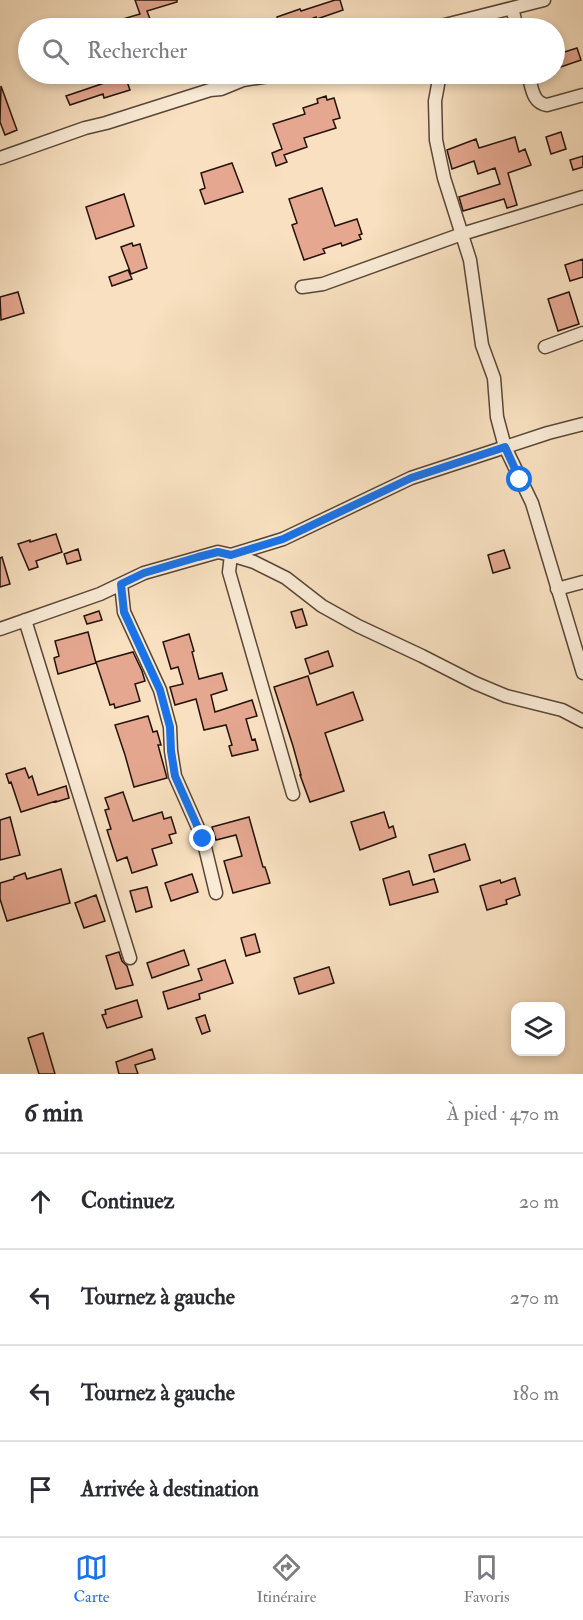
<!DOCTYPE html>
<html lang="fr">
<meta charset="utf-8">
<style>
body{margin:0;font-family:"IM FELL Double Pica",serif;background:#f2f2f3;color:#2b2b33}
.controls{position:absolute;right:18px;bottom:18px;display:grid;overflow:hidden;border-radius:12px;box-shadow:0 3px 9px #0003}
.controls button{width:54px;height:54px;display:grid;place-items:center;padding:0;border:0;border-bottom:2px solid #e1e1e2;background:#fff;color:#2b2b33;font:30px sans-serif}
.stop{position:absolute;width:18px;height:18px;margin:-14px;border:4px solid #1a73e8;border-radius:50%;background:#fff}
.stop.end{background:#1a73e8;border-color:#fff;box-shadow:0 2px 6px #0008}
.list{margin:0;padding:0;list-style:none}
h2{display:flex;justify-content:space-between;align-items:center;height:78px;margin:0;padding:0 24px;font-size:26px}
h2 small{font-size:20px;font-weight:400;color:#7c7c81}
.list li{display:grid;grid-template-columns:39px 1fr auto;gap:18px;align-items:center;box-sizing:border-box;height:96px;padding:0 24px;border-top:2px solid #e1e1e2}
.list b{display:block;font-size:22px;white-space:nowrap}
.list em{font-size:20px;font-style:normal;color:#7c7c81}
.icon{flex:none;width:33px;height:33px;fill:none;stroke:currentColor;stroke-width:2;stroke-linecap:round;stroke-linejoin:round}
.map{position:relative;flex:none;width:583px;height:1074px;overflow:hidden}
.search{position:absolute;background:#fff;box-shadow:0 3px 9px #0003;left:18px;right:18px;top:18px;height:66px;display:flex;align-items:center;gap:15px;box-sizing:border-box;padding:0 21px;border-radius:33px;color:#7c7c81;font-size:22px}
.sheet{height:462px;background:#fff}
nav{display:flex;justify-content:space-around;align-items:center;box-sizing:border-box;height:84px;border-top:2px solid #e1e1e2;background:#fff;font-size:16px;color:#7c7c81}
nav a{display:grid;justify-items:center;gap:3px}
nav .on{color:#1a73e8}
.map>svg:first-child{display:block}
.building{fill:#e5a790;stroke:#231209;stroke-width:1.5}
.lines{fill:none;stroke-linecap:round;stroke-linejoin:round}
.minor-casing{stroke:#584637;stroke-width:15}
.minor{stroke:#faebd6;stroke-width:12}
.route{stroke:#1a73e8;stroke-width:8}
</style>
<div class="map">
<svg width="583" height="1074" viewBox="0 0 583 1074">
<rect width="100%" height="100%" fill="#f8e0c0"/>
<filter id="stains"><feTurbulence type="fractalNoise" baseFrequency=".00333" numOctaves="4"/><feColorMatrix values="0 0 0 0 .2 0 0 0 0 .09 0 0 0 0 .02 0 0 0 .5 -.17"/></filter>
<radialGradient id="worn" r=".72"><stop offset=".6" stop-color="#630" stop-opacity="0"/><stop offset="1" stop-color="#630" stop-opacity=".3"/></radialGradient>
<path class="building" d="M135,0H177V2L147,11L150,19L138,23L140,28H119L116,21L140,14Z
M335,0H340L343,10L317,19L316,17L288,28H281L277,17L300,9L301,11Z
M577,48L581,60L555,69V55Z
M125,76L130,90L104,98L103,94L70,105L66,96Z
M1,86L17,130L5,135L0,122Z
M326,96L327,100L334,98L340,118L333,120L336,128L304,138L307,147L284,155L287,162L276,166L272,153L282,149L273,124L305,114L303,108L318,103L317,99Z
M561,132L566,149L551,154L546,137Z
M515,137L519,152L525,149L531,165L508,173L517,205L507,208L504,199L463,211L459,197L500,184L495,168L478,174L474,161L452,169L447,150L476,139L479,148Z
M583,156V167L573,170L570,160Z
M232,163L243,192L205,204L200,190L205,188L201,173Z
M322,188L335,226L357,219L362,234L359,235L361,239L342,246L341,243L323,249L325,253L304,260L292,225L297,223L289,199Z
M124,194L134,226L96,239L86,207Z
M132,243L133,246L140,244L147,268L131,274L121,247Z
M583,259V277L570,281L565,265Z
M128,270L132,279L112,286L109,277Z
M18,292L24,313L1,320L0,297Z
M569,292L579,324L558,331L548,299Z
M56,534L62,552L36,561L38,567L29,570L18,544L30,540V542Z
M78,549L81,560L67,564L64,554Z
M504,550L510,568L493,573L488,555Z
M2,557L10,584L0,587V558Z
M302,609L307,625L296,628L291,612Z
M99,611L102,620L87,624L84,616Z
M88,632L96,663L58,674L54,658L59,656L55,641Z
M189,634L194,651L192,652L199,679L222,673L227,690L211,695L215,712L252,700L257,716L246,719L252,740L255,739L258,750L232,756L229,746L232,745L226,725L204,730L196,699L175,705L170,687L183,684L178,667L171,669L163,642Z
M328,651L333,666L310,674L305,659Z
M133,652L142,671L145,681L135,684L140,701L115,708L114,704L110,705L96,662Z
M308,676L317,705L353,692L363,720L325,733L344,791L310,802L300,775H301L293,746L274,687Z
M148,716L153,732L157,731L161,745H158L167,778L134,787L125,755L115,725Z
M25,768L29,778L32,776L38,795L66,786L69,798L56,802V801L21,812L11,782L9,783L6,774Z
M123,792L133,821L162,812L164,819L171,817L176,833L169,835L172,843L152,849L157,865L132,873L127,857L117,861L107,830L111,829L105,810L109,809L105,798Z
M384,812L389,828L393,826L396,837L360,850L351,822Z
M10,817L20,855L0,860V820Z
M249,817L263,867H265L270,883L233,893L224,861L242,856L236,835L216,840L212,827Z
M465,844L470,860L434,872L429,855Z
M61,869L70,903L7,921L0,899V883L14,879V877L25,873L27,879Z
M409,871L413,885L434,879L438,892L390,905L383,879Z
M192,874L198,892L171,901L165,883Z
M515,878L520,895L506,900L507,904L487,910L480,886L500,880L501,883Z
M147,887L152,907L136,912L130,891Z
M96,895L105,921L84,928L75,903Z
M255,934L260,952L246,956L241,938Z
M184,950L189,965L152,978L147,963Z
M119,952L122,961L127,966L133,985L116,989L106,956Z
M225,960L233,983L199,994L200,999L168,1009L163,992L202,980L198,969Z
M329,967L334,983L299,994L294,978Z
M137,1000L142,1017L107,1028L102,1015L106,1014L105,1010Z
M205,1015L210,1031L202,1034L196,1018Z
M43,1033L55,1074H39L28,1038Z
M152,1049L155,1059L135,1065L138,1074H119L116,1062Z"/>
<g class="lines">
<g class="minor-casing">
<path id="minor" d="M512,8L517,28
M433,28L544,0
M440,74L435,101L436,140L444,178L470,260L482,345L494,378L497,417L505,447L532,503L583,673
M528,74C532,87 532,103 547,105L583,95
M0,158L85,128L106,123L210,90L221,89L243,80L282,74
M302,287L323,284L462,234L583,197
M545,347L583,333
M121,584L124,612L160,690L170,727L171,751L175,776L203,839L216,893
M557,589L583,582
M25,620L130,958
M0,629L100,594L144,573L218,552L231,555L283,539L411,478L548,433L583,424
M293,794L229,572L231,555L254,562L286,578L322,606L358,626L422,656L475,683L506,696L562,710L583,721"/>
</g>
<use href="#minor" class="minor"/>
</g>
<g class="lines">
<path class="route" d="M203,839L175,776L171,751L170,727L160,690L124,612L121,584L144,573L198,557L218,552L231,555L283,539L411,478L505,447L520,480"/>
</g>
<rect width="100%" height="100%" filter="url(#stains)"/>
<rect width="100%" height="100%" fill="url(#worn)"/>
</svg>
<div class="controls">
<button><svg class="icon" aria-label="layers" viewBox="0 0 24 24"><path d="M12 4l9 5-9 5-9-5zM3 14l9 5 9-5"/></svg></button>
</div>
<div class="stop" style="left:520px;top:480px"></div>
<div class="stop end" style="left:203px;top:839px"></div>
<div class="search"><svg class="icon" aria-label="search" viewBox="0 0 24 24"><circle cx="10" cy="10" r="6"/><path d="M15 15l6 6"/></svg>Rechercher</div>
</div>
<section class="sheet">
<h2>6 min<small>À pied · 470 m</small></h2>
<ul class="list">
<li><svg class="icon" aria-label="ahead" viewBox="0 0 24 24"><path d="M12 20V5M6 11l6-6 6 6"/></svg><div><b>Continuez</b></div><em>20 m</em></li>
<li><svg class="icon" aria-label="left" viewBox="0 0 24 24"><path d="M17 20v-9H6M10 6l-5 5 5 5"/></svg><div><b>Tournez à gauche</b></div><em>270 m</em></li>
<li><svg class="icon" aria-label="left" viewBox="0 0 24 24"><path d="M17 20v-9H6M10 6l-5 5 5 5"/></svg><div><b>Tournez à gauche</b></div><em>180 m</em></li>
<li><svg class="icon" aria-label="arrive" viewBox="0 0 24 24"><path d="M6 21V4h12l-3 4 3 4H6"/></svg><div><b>Arrivée à destination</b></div></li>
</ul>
</section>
<nav>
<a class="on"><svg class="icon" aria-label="map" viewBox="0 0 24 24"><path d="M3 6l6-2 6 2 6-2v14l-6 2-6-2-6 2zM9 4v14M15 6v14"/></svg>Carte</a>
<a><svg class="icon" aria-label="directions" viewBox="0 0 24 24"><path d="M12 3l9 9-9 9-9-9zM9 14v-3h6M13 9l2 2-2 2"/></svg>Itinéraire</a>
<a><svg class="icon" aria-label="saved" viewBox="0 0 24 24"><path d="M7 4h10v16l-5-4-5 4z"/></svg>Favoris</a>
</nav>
